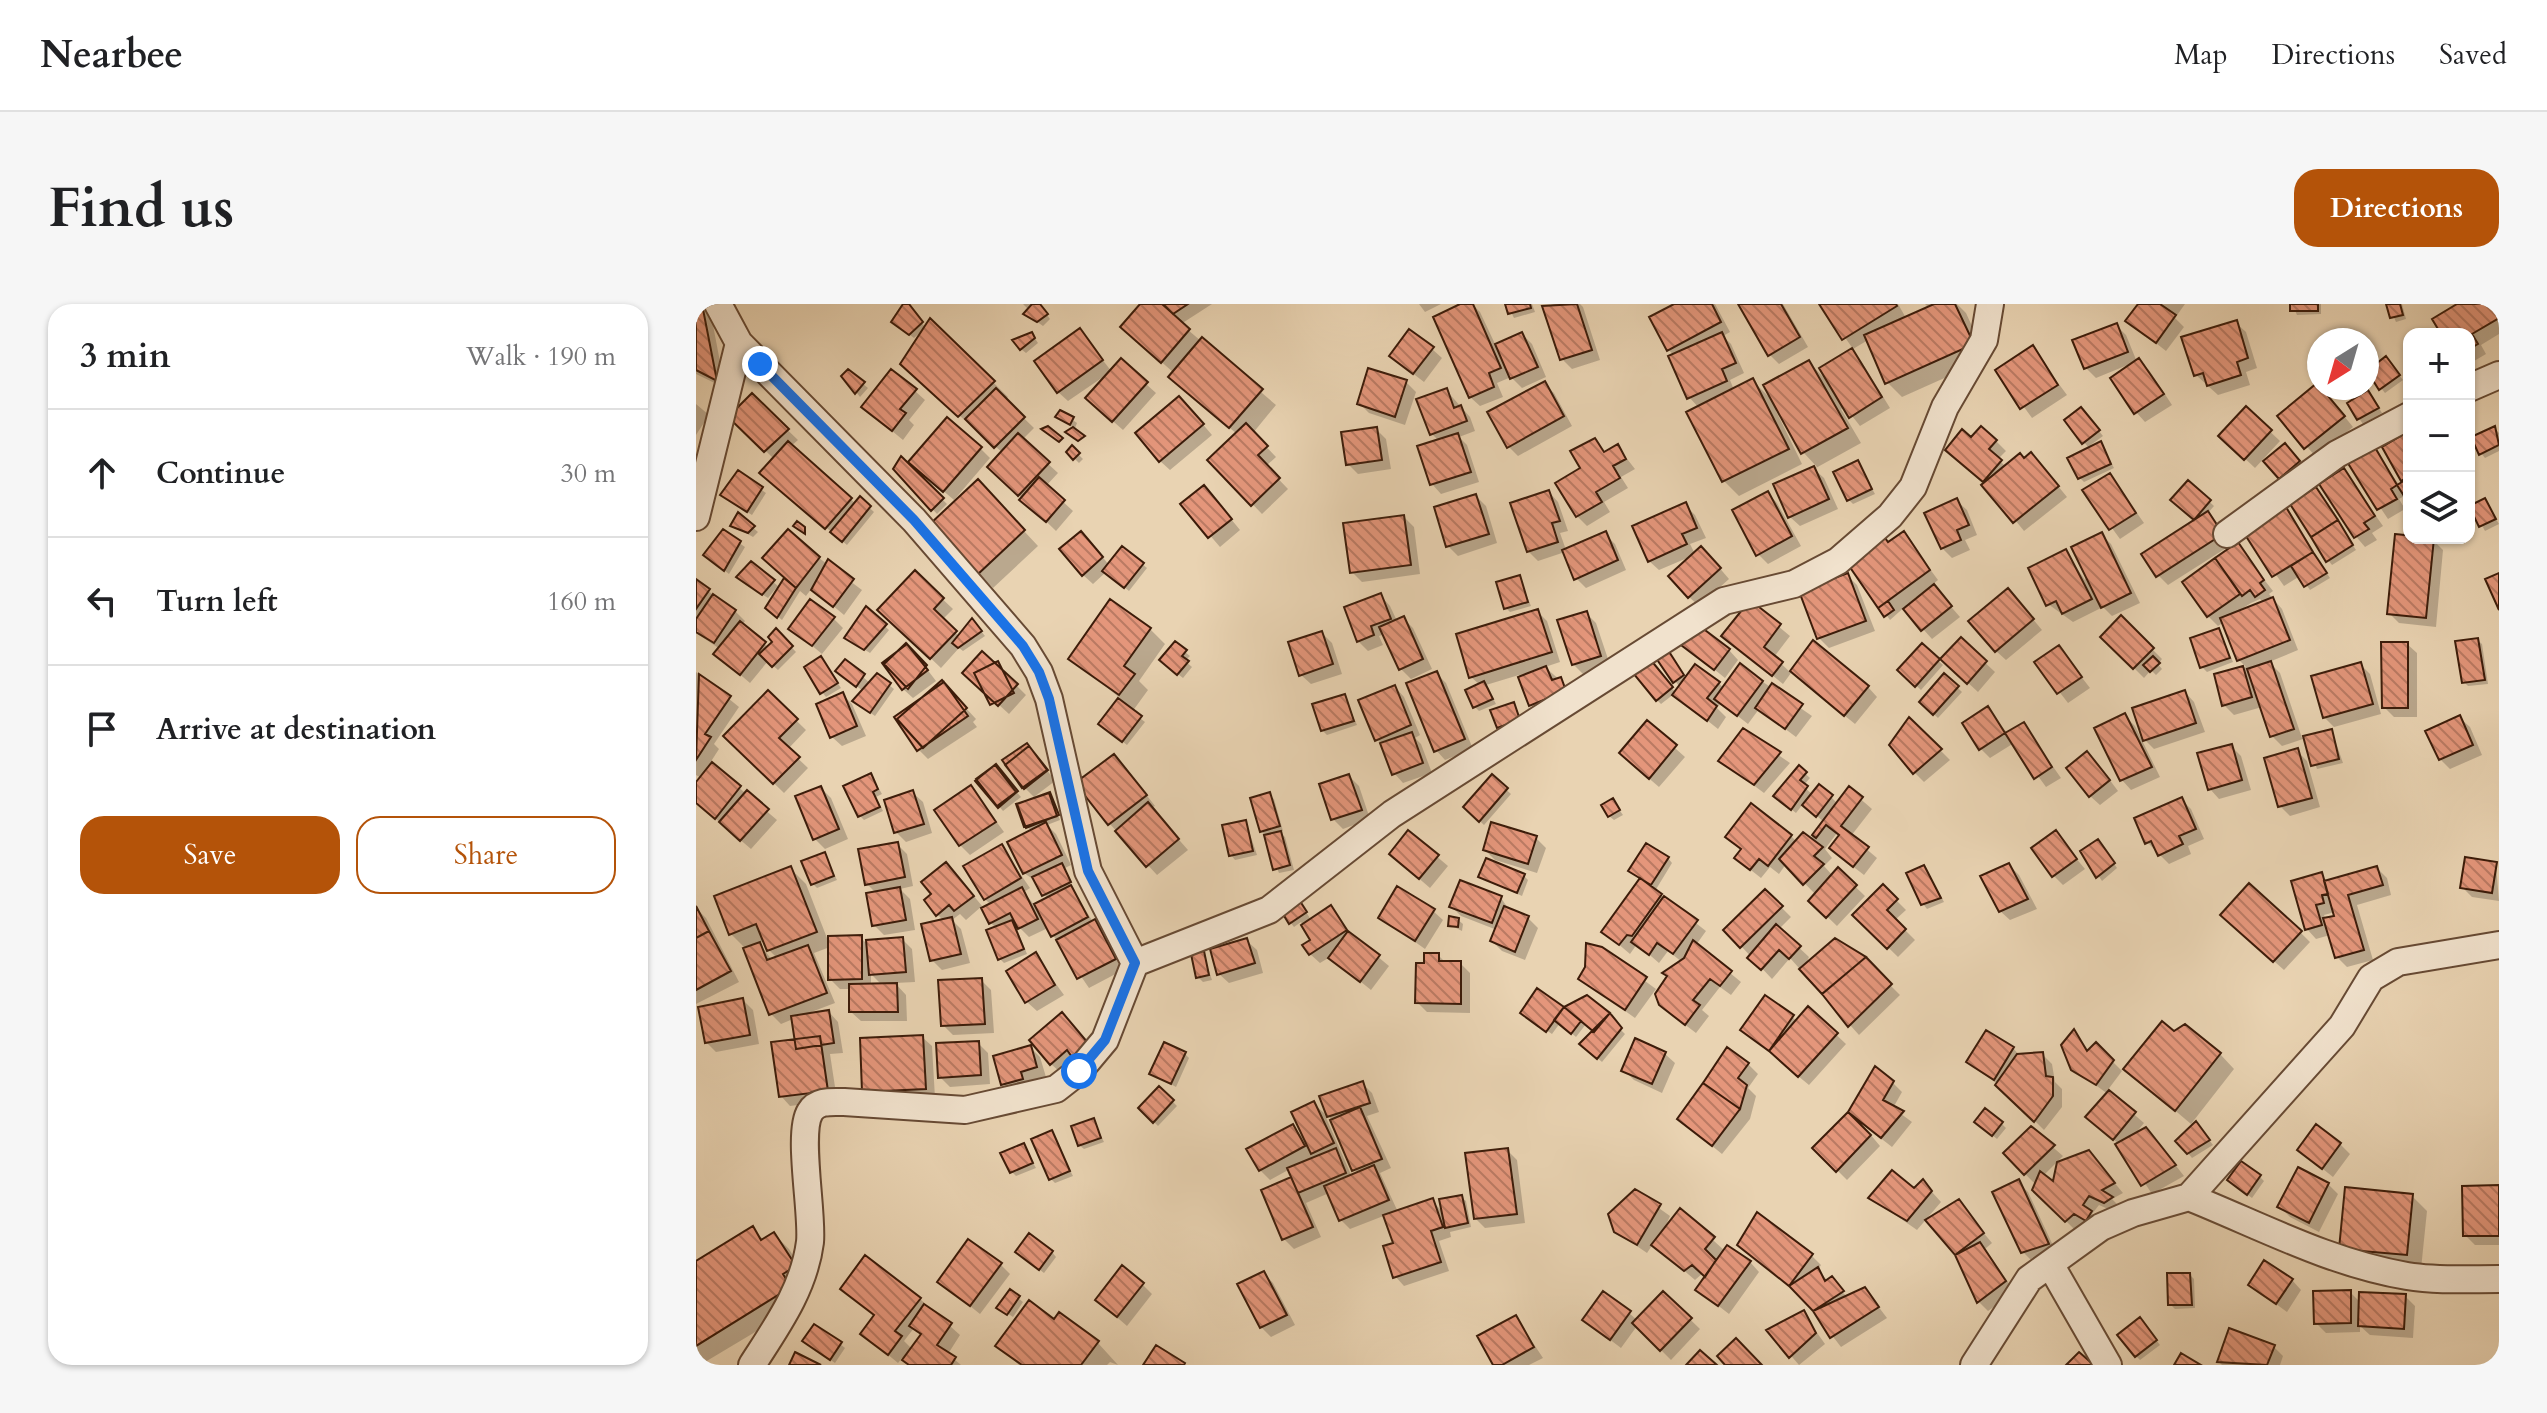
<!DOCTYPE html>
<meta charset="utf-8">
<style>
body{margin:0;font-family:Cardo,serif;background:#f6f6f6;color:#202124}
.controls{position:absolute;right:24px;top:24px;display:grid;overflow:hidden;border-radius:16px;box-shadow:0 2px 6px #0004}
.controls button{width:72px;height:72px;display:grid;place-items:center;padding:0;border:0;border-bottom:2px solid #e0e0e0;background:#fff;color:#202124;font:40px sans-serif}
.compass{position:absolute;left:1611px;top:24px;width:72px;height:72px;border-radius:50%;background:#fff;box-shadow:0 2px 6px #0004;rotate:217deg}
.stop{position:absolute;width:24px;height:24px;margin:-18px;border:6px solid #1a73e8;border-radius:50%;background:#fff}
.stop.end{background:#1a73e8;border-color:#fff;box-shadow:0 2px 8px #0008}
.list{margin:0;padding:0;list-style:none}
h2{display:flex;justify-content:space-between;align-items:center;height:104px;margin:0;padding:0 32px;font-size:34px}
h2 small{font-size:26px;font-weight:400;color:#757577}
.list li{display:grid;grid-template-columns:52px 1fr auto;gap:24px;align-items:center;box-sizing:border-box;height:128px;padding:0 32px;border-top:2px solid #e0e0e0}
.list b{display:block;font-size:30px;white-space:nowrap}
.list em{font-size:26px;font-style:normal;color:#757577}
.actions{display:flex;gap:16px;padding:24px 32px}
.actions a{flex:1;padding:18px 0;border:2px solid #b45309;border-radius:24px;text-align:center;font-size:28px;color:#b45309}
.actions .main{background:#b45309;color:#fff}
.icon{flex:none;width:44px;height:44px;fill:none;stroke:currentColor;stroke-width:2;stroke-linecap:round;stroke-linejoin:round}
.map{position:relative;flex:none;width:1803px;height:1061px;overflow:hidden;border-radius:24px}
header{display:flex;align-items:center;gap:48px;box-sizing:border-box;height:112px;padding:0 40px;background:#fff;border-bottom:2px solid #e0e0e0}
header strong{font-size:38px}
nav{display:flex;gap:44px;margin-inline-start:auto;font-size:28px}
.intro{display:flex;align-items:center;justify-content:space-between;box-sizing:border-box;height:192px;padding:0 48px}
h1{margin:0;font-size:56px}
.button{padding:20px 36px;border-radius:24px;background:#b45309;color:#fff;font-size:28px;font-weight:700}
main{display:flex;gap:48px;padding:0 48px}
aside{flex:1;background:#fff;border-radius:24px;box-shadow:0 2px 6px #0004}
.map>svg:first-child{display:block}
.shadow{fill:#0003;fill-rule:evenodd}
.building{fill:url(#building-back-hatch);stroke:#3c1c0a;stroke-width:2}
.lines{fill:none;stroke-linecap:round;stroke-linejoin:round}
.street-casing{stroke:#674a34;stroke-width:30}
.street{stroke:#f1e2cd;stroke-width:26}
.route{stroke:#1a73e8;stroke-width:10}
</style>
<header>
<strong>Nearbee</strong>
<nav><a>Map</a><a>Directions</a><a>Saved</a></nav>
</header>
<div class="intro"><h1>Find us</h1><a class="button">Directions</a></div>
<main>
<aside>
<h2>3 min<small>Walk · 190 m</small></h2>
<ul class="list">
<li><svg class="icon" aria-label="ahead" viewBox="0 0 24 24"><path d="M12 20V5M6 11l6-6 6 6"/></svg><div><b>Continue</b></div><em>30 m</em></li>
<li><svg class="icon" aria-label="left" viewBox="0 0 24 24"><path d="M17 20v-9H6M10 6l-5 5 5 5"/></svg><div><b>Turn left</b></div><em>160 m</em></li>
<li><svg class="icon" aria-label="arrive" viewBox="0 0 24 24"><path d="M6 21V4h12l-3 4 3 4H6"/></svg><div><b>Arrive at destination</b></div></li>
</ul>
<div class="actions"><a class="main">Save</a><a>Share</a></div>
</aside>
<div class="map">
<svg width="1803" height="1061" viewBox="0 0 1803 1061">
<defs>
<pattern id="building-back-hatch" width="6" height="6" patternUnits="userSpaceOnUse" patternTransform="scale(2)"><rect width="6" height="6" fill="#e4967b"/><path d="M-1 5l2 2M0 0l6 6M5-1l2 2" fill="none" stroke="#ba7a63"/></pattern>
</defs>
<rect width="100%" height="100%" fill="#e9d3b2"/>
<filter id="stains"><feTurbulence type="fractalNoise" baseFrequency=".0025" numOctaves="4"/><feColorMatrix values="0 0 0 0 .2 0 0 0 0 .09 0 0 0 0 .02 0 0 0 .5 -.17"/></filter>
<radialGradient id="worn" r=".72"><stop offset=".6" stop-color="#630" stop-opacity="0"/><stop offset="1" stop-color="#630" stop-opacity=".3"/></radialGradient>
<path class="shadow" d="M0,0H13L29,84L0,70Z
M209,0L230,24L235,17L312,93L309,96L338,124L326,136L362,169L350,182L377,207L360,227L294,163L307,149L221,75L227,26L218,34L202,22Z
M327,0H343L354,15L347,22L330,10L333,6Z
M446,0H516L485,20L580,101L557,129L580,153L570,162L592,185L566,210L514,156L541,130L490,87L478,69L436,32Z
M723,0H745L729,8Z
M769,0H776L784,8L800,42L826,30L836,40L850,73L826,84L815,73L801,79L807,93L784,102L774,93Z
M811,0H836L839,8L818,14Z
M858,0H884L887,3L904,56L876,65L866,55L849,3Z
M982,0H1019L1034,28L1027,32L1035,40L1048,69L1034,76L1038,86L1057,77L1075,95L1113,58L1130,76L1155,47L1165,57L1194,104L1164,122L1149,103L1145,105L1165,139L1118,165L1128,174L1142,205L1104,222L1094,213L1080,181L1121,163L1107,148L1083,106L1080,107L1106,160L1043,192L1028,177L1003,104L993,93L978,52L973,46Z
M1044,0H1087L1112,43L1083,60L1073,50Z
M1126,0H1202L1210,14L1233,4L1229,0H1261L1270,9L1291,55L1206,93L1191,78L1172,36L1157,45Z
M1444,0H1489L1479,14L1488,23L1470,47L1432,17Z
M1596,0H1625V10L1601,11Z
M1692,0H1706L1710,15L1700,18Z
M1765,0H1796L1803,11V30L1785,41L1790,50L1773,60V30H1748Z
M1540,19L1550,28L1561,64L1550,68L1554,81L1522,91L1500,71Z
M1420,21L1430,31L1441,58L1453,66L1476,101L1449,118L1440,108L1434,60L1400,74L1390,64Z
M384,27L416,68L450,80L460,89L427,126L402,104L413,69L372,97L362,88Z
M336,30L342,39L330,49L325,45Z
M1336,44L1371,91L1336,114L1301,66Z
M736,45L746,54L728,78L706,61Z
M1694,59L1707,76L1689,89L1672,68Z
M148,72L167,80L172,84L164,93Z
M710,78L720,88L709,121L673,109L663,99Z
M848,80L858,89L876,122L822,152L812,142Z
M750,86L774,113L779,127L763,133L771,141L783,178L745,190L736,180L743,137L735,129Z
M219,87L229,96L213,116L218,121L207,136L178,112Z
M1631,91L1657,123L1620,153L1584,112Z
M56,92L102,136L95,142L160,200L164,195L178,208L151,241L76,178L78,155L35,113Z
M1676,93L1686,109L1667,120L1653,100Z
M0,100L13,111L0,131Z
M493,104L516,131L474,166L464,157Z
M1550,105L1584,137L1559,164L1525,132Z
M365,108L381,119L379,124L361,113Z
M1389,110L1407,132L1392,143L1371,117Z
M680,125L690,135L695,165L662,170L652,160Z
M1799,125L1803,129V147L1789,154L1785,149Z
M1713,130V197L1710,191L1703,195L1709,205L1692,215L1653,157L1676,143L1704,182L1709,178L1706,175Z
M898,136L910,149L921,142L939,165L925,173L932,184L908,198L914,208L891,222L881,212L886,164Z
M1276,136L1300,137L1310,147L1302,155L1310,163L1328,156L1344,160L1371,193L1328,227L1290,180L1261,156Z
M1405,140L1418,164L1388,178L1384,174Z
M284,144L294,154L258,196L225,168Z
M376,144L387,155L383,159L372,148Z
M1593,146L1607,163L1589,178L1570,158Z
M205,155L251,200L241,210L199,164Z
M1161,158L1179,190L1157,200L1153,196Z
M1648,167L1687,222L1676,229L1681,236L1669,243L1657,229Z
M42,169L70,189L56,211L31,195Z
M1414,171L1448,219L1424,235L1389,187Z
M1493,179L1518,202L1511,210L1535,241L1472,281L1462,271L1501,217L1477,196Z
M1620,185L1660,246L1636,261L1632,256Z
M853,188L862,198L872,227L864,229L870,246L909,230L919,240L930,266L890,284L880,274L869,248L842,257L832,247Z
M1072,189L1081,199L1105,242L1072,260L1062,250Z
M780,192L790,202L801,239L762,252L752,242Z
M296,193L342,242L297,284L236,220Z
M517,193L544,226L524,243L487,200Z
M1261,197L1271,206L1281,231L1269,236L1274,246L1256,254L1246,244Z
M1789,197L1803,220L1789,227L1776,203Z
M989,201L999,211L1010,234L994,240L999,250L1015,254L1033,275L1003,302L993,293L996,252L963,266L953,257Z
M1589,206L1634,274L1614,286L1604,272L1588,282L1551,230Z
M42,211L62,228L57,233L36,221Z
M708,213L718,223L724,270L666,278L656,268Z
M27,228L49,243L33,270L14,255Z
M1208,230L1242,276L1236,281L1264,313L1236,335L1227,325L1220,293L1194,316L1152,257Z
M1405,230L1415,240L1444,299L1416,312L1407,303L1377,318L1352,300L1370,248L1389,276Z
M1737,236L1747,246L1740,323L1703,319L1693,309Z
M395,239L413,261L446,260L451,264L433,287L410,268L397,280L387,271Z
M1541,241L1577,287L1573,290L1586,305L1602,346L1573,358L1584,369L1606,434L1636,427L1647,459L1621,465L1610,434L1586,442L1576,432L1566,403L1538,411L1528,401L1520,372L1550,363L1543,356L1528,318L1522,322L1512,312L1489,279ZM1564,295L1568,299L1544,306L1555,299Z
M123,254L166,286L148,311L116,284L110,292L104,287L86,316L72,304L90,274Z
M55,260L82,282L72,294L47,278Z
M219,269L257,305L246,316L264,333L280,321L289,332L267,347L263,344L245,364L184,306Z
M1151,271L1161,281L1179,327L1133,344L1123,334L1106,289Z
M823,273L835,302L814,308L810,304Z
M0,278L39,307L49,317L46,321L73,344L79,338L80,327L100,348L82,366L72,357L54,379L20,350L24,345L0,329Z
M685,292L694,302L701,317L707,314L717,324L736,365L715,375L705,365L689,330L683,332L687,341L672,347L662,337Z
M1321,296L1346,326L1310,356L1300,347Z
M1054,299L1094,332L1078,353L1095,369L1087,380L1028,332Z
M170,305L193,326L174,349L150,334Z
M841,307L851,317L864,358L849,363L874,385L845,410L835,400L823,371L790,381L800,400L783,407L779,403L784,381L775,373Z
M890,309L900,319L914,361L887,370L877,360Z
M1425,314L1466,355L1462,360L1466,365L1460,371L1455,366L1448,374L1407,333Z
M138,315L147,324L126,350L95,324Z
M454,325L469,340L443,377L452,386L436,408L449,418L431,441L404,420L424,394L374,354Z
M1523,326L1537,358L1511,368L1506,363Z
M626,329L636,339L646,370L615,380L605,371Z
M1265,336L1299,368L1282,388L1257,365Z
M1781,336L1786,340L1792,380L1772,382L1768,378Z
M479,340L494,352L489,357L496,363L487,374L470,361Z
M1711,340L1721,349V413H1698L1688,403Z
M988,341L1033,346L1042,356L1029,374Z
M1226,342L1247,361L1225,386L1204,366Z
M1363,344L1394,384L1372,399L1341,359Z
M221,352L240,377L217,394L207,385Z
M976,353L990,375L1023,379L1028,385L1044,362L1116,412L1100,433L1063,405L1052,420L1025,399L1021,404L1030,413L1022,425L978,390L965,400L961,396L958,362L980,389L984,383L979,377Z
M125,354L145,384L130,393L126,388Z
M149,358L174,379L193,381L198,385L179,412L163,401L167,387L146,371Z
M1664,360L1674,370L1685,410L1638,423L1628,413Z
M0,368L43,403L18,440L23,445L14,459L81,516L55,545L0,498V481L5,474L0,471Z
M740,369L750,379L777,445L749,456L740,446Z
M1249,372L1266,388L1242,414L1225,398Z
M1106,377L1172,383L1181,393L1159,420Z
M278,378L320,381L330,391L313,410Z
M699,383L708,393L724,431L719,434L725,440L736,469L707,479L698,469L688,443L681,435Z
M255,388L280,415L277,418L281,423L232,455L223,446Z
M1489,388L1498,398L1509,428L1458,445L1447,434Z
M72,389L110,426L92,445L112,464L88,489L30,432Z
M146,390L156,400L170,432L146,442L136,433Z
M648,392L661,421L631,431L626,426Z
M1292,405L1312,430L1327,420L1365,474L1350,483L1318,439L1294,454L1284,444Z
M1429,412L1439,422L1464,473L1435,486L1426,476Z
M1764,414L1774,423L1786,451L1754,465L1744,455Z
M1214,416L1254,456L1228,478L1218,468Z
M951,419L989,453L963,483L935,459Z
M1048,427L1094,459L1068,489L1025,457Z
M1535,442L1545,452L1555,486L1523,495L1514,485Z
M1601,447L1611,457L1624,503L1594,512L1584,502Z
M340,451L359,477L338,493L328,483Z
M1401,459L1422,487L1404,501L1394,492Z
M428,462L459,502L455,504L492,546L461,571L413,519Z
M298,463L325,493L307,507L282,477Z
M1103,464L1114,474L1107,482L1117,491L1135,493L1142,500L1153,485L1176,505L1155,532L1181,554L1168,571L1146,554L1145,532L1141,529L1129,545L1136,554L1128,562L1137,572L1142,566L1169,592L1141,622L1115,597L1120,591L1090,560L1083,570L1074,563L1065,574L1051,563L1047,546L1032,533L1095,532L1101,538L1108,530L1116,533L1128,518L1107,500L1100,509L1084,496Z
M175,471L186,490L180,493L187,507L168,516L164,512Z
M653,472L663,482L674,515L647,525L637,515Z
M796,473L815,490L788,521L769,503Z
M275,483L308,528L274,551L264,541Z
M125,484L135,494L152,535L129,545L119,535Z
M217,489L227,498L236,529L210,538L200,528Z
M353,490L364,516L351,521L360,530L375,561L369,564L376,584L397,618L408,627L429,665L393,684L352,624L333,633L318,618L331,650L308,659L304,655L300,624L295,619V601L289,595L305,542L334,584L328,588L339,602L352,596L341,578L328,569L336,527L331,523Z
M573,491L578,495L587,527L583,528L589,533L598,566L583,569L566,527Z
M1485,495L1495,505L1508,535L1492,542L1495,550L1473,560L1451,538Z
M917,497L927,511L918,516L913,512Z
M550,518L561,551L539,556L535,551Z
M713,529L752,562L734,584L705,559Z
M1359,529L1389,565L1367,581L1357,571Z
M840,534L850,544L841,569L799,556L789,546Z
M201,540L211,550L217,582L204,585L214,595L219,626L188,631L178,621L180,589L171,580Z
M1406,542L1421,564L1406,577L1386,547Z
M128,550L141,576L121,584L117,580Z
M972,554L976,559L959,587L1010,627L1000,641L1045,678L1035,691L1024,683L1006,706L1013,712L1000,729L975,710L986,658L972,647L963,659L941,640L934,650L908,628L946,575Z
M1800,560L1803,597L1776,593L1766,583Z
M1313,561L1323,571L1341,605L1314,616L1304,607Z
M1681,564L1691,574L1695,591L1661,601L1677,656L1651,663L1641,653L1634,631L1620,635L1611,625L1625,571L1632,578ZM1639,608L1640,613L1630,616L1628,611Z
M95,565L110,580L131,634H165L169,638L206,635L216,645L219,678L199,679L210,691L211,717H165L155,708V685H144L134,675V643L118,649L139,699L110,710L133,708L142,718L147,749L134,750L141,796L94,802L85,792L100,737L97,715L85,720L75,710L49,644L35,630ZM69,637L73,646L81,654L76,656L63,639ZM175,670L186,681H175Z
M1232,568L1248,598L1231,605L1227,600Z
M260,570L286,602L270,616L264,610L256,616L265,625L274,659L246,666L236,656L248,617L241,610Z
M828,572L832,576L826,592L784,573Z
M1187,583L1210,606L1199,616L1219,636L1202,653L1159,611Z
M1069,587L1095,613L1083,625L1113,653L1109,662L1168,655L1204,691L1163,731L1094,654L1076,675L1030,626Z
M805,594L814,607L832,614L842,624L829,656L806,647L796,637L801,626L765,612L756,603Z
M606,601L615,616L635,604L658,633L693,662L675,686L634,653L624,659L614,650L617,637L605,618L598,623L594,618Z
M0,604L10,614L43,678L0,700Z
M737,607L747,616L729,645L684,613Z
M762,616L767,620L766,627L754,621Z
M1536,620L1604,628L1614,638L1588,666Z
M551,637L561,646L567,669L533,679L523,670Z
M905,645L960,685L939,714L884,675Z
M507,649L516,676L507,678L502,673Z
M339,651L368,691L341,707L331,698Z
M742,651L750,659H764L774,669V709L731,708L721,698L730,661Z
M285,676L295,686L298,729L257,731L247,721Z
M891,693L929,730L906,758L890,744L901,728L890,720L880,733L864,719L856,730L831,713L868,705Z
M47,696L57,706L63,740L20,748L10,738Z
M1112,704L1150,740L1113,781L1046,726L1096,713L1101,717Z
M366,711L401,749L365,769L355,760Z
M1379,728L1393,747L1400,741L1426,767L1411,787L1448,819L1439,830L1459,835L1488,872L1456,890L1423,840L1402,823L1412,790L1377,765Z
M1478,730L1524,750L1538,765L1495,820L1430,765Z
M226,733L236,742L239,794L178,797L166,736Z
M282,739L292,749L294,780L254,783L244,773Z
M335,744L344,753L350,773L333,778L335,785L317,790L307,780Z
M1317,744L1324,752L1346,750L1356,760L1359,778L1366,785V803L1348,826L1302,780L1272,758Z
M489,750L493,754L480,783L455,769Z
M969,750L979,759L966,789L938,776L928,766Z
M1052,760L1062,770L1052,784L1060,792L1054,815L1026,850L983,815Z
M1196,778L1206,788L1197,804L1216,818L1196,843L1164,818L1184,842L1151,876L1119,844L1153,809Z
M666,779L676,789L683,808L671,812L695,864L684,869L702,908L736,897L748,909L765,893L770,897L775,923L754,928L755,933L743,937L753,967L708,982L699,972V941L690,911L654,925L645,916L633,889L610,899L625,933L598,945L588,935L598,874L594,865L574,876L564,866L596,822L610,836L618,800L628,809L656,873L662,870L633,812Z
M463,784L481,802L462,822L444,804Z
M397,816L408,838L388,845L383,841Z
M1305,819L1310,824L1301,835L1285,822Z
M1335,824L1367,852L1347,872L1358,880L1393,848L1427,889L1416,895L1425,904L1419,908L1403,901L1396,910L1404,919L1380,927L1338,885L1340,881L1310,850Z
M1504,824L1517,841L1496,854L1482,837Z
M355,829L377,872L359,879L355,875Z
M1644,840L1654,850L1637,873L1603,846Z
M327,841L340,864L320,872L316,868Z
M811,846L821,856L829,919L789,924L779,914Z
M1563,872L1568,877L1556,894L1537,880Z
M1227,878L1245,898L1221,926L1175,894L1218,887Z
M1322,878L1332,888L1361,950L1336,957L1326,947Z
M1632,880L1642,890L1623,928L1594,913L1584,903Z
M1803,883V941H1779L1769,931Z
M1651,886L1716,892L1731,907L1725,965L1660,959Z
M939,887L974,912L966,930L985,907L1029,947L1054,958L1063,968L1033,1010L1002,986L1011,973L1007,969L999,976L957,940L951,949L919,927Z
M1262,898L1296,939L1289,945L1319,988L1292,1007L1283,998L1260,950Z
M56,925L68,936L78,930L93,945L113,977L108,999L4,1061L0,1057V959Z
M356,948L360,953L348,969L326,952Z
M1053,950L1116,952L1125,961L1122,966L1132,977L1152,993L1169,985L1191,1014L1145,1043L1104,990Z
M304,960L314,970L284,1010L244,978Z
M568,969L577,979L599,1021L575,1033L565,1023Z
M1494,971L1498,975L1499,1004L1479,1005L1474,1000Z
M1596,976L1605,986L1591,1008L1554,981Z
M446,980L456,990L431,1022L401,996Z
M146,985L224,995L264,1031L252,1050L265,1061H214L206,1054L202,1059L167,1030L180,1013ZM218,1024L226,1032L216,1045L208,1037Z
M314,988L327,998L317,1013L305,1005Z
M1654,988L1665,999L1709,992L1719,1002L1717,1034L1674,1031L1664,1022V1028L1630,1029L1620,1019Z
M967,989L1004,1025L975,1056L941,1022L925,1044L888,1016L933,1009L941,1016Z
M1107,1009L1129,1040L1103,1061L1073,1026Z
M364,1011L402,1039L422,1061L414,1058L411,1061H323L302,1041L359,1018Z
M820,1013L847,1054L833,1061H799Z
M1448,1020L1464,1041L1444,1056L1440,1052Z
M144,1040L149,1044L139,1059L113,1041Z
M1578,1043L1587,1052L1584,1061H1526L1523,1058Z"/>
<path class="building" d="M0,0H6L21,77L0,66Z
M207,0H213L227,18L213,31L195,18Z
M336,0H344L352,10L341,18L327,10Z
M444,0H466L494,25L465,59L424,23Z
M467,0H492L477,10Z
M764,0H777L805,64L793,69L798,83L773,94L737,13Z
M809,0H834L835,4L812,10Z
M881,0L896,46L864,56L846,2Z
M978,0H1016L1025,18L971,47L953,13Z
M1042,0H1085L1104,33L1072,52Z
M1123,0H1200L1201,2L1146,36Z
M1238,0H1259L1278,40L1189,80L1168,31Z
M1442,0H1464L1480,11L1460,39L1429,17Z
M1594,0H1622V7H1594Z
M1690,0H1704L1707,11L1694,14Z
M1761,0H1794L1803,14L1776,30L1782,40L1773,45V30H1745L1736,15Z
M234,14L299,77L262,113L204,60Z
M1541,16L1552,54L1541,58L1545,71L1511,82L1507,69L1498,72L1485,33Z
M1421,19L1432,48L1388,65L1376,36Z
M384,24L407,56L361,89L338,57Z
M713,25L738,43L717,70L693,52Z
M336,28L339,34L324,46L316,36Z
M826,28L842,63L814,75L799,40Z
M1026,28L1040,59L1026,65L1031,77L991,95L972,52Z
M506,33L567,85L533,124L472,73Z
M1337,41L1362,81L1324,105L1299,66Z
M1156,44L1186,93L1153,114L1123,64Z
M1690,52L1704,71L1683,86L1671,67Z
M425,54L452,78L416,118L389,94Z
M1443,54L1468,90L1438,110L1414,74Z
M1113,56L1152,124L1105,150L1067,81Z
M672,64L711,76L699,113L661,100Z
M152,65L169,78L159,90L145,72Z
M195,65L221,85L204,105L210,109L196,127L165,103Z
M1057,74L1093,145L1026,178L990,108Z
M849,77L868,112L811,144L791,108Z
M1621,79L1649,112L1608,145L1581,112Z
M300,84L329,113L298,144L269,115Z
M751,84L758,104L765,101L771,117L734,131L720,95Z
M1672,86L1683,104L1661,116L1651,99Z
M56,89L93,125L68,148L32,113Z
M483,92L508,120L463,158L439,129Z
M1550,102L1576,126L1548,156L1522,132Z
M1385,103L1404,126L1386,140L1368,116Z
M364,106L378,113L374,121L359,113Z
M251,113L286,143L247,188L212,158Z
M550,119L572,142L562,151L584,174L555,202L511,156Z
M352,122L367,134L363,138L345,125Z
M1285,122L1301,136L1293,145L1306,156L1287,178L1249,146L1266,125L1275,133Z
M1799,122L1803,141L1783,151L1775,133Z
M377,123L389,132L382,137L369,128Z
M681,123L686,156L650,161L645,128Z
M1713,127V172L1705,177L1686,143Z
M322,129L354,158L322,192L291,163Z
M762,129L775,168L734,181L721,142Z
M899,134L908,148L922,140L930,155L917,162L924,174L900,188L906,198L880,213L859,179L884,164L874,147Z
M92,137L156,194L129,225L63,169Z
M1405,137L1415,160L1382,175L1371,154Z
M1589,139L1604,157L1583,175L1567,157Z
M1677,140L1701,181L1695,185L1701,195L1681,206L1650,156Z
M376,141L384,149L377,156L370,148Z
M1335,148L1363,182L1317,219L1285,181L1324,149L1328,154Z
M205,152L248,194L235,207L197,165Z
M1162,156L1176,185L1151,197L1137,168Z
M1118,162L1133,195L1092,214L1077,180Z
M1648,164L1679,212L1668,219L1673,225L1658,234L1623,180Z
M42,166L67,183L51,208L24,191Z
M1414,169L1440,209L1413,226L1386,186Z
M343,173L369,196L350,218L323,196Z
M282,175L329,226L281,271L234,220Z
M1711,175L1713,178L1712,198L1701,181Z
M1492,176L1515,196L1498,216L1474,196Z
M508,181L536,215L512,234L484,200Z
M1620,183L1642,216L1615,233L1594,200Z
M853,186L864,217L856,219L862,238L831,248L814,199Z
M1072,187L1096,232L1060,252L1036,206Z
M780,190L793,230L750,243L738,203Z
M164,192L175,202L146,238L134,228Z
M1261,194L1273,221L1261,226L1265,236L1245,245L1228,209Z
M1789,194L1800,215L1783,223L1773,202Z
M990,198L1001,224L986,230L991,240L952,258L936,222Z
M1590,203L1617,248L1576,273L1548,229Z
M1512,207L1527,230L1460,273L1445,250Z
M42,208L59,222L52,229L34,222Z
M708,211L715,261L654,269L647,219Z
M1642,216L1657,241L1630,258L1615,233Z
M101,217L109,223V230L97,222Z
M27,225L45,237L28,267L7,251Z
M92,225L124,253L100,284L66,254Z
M385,227L407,253L386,272L363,245Z
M910,227L922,256L878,276L866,246Z
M1208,227L1234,266L1182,304L1149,256L1187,231L1192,238Z
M1406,228L1435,289L1405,304L1375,243Z
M1699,230L1738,234L1730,314L1691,310Z
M1542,238L1568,276L1564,279L1569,286L1559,293L1554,286L1546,292L1519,254Z
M426,242L448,259L428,284L406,267Z
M1005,242L1025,264L992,294L972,272Z
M1370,245L1396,295L1366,310L1360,297L1350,302L1332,264Z
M1617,248L1631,269L1608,283L1595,262Z
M1519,254L1544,290L1511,313L1486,278Z
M132,255L158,275L137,303L115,286Z
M55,257L79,276L66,291L40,273Z
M219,266L248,294L238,305L261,327L234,355L181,306Z
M1152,269L1170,317L1121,335L1103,287Z
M1803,269V306L1789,275Z
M824,271L832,298L808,305L800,278Z
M88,274L100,284L81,314L69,304Z
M0,275L14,285L0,305Z
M1238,280L1256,302L1225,327L1207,305Z
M1312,284L1338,315L1299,348L1272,317Z
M685,289L695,315L675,322L678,331L661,338L648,303Z
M17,290L40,306L18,339L0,328V315Z
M1577,293L1594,336L1541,357L1524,314Z
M114,295L139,313L116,342L92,325Z
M414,295L455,324L428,362L439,370L423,391L372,355Z
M1054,296L1085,320L1068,343L1087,358L1076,372L1025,332Z
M1192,297L1198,306L1188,313L1182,304Z
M170,302L191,320L168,346L148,334Z
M842,305L856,348L773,374L760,330Z
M891,307L905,352L876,361L861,316Z
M1425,311L1458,344L1437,365L1404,333Z
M708,312L727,355L703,366L683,323Z
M276,314L286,327L262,344L256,339Z
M44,317L70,338L44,371L17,350Z
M1001,320L1034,345L1018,366L985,341Z
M80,324L97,342L76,363L63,350L76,338L72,333Z
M1523,324L1534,354L1504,364L1494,334Z
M626,327L637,360L603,372L592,338Z
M1265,333L1291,357L1271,380L1244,355Z
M1782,334L1789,376L1766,379L1759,337Z
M1117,336L1173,382L1148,412L1094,367Z
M479,337L491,346L486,352L493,357L481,371L463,356Z
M1685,338H1712V404H1686Z
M210,339L231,361L212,385L188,360Z
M1226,339L1244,355L1219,383L1201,366Z
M211,340L232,366L206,386L186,359Z
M1363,341L1386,373L1361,390L1338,358Z
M972,346L988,371L977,379L960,354Z
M286,347L322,380L302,402L266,369Z
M125,352L142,379L124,390L108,363Z
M1457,352L1464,359L1454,368L1447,361Z
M149,355L169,370L160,383L139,367Z
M954,355L977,383L960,397L937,369Z
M302,357L318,389L294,401L278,369Z
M1575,357L1598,425L1574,433L1551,365Z
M1665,358L1677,400L1627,414L1615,372Z
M1044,359L1067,377L1041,412L1018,395Z
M999,360L1024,378L1011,394L1021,402L1011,417L976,391Z
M850,362L856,376L865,373L870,387L833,402L822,373Z
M1547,362L1556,393L1526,402L1518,370Z
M741,367L769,435L738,448L710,379Z
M181,369L195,379L174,409L156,397Z
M1248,369L1263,382L1237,411L1223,398Z
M3,370L35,392L9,430L15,433L0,456Z
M246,376L271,404L227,444L201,415Z
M788,377L797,395L777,404L769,386Z
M248,378L272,412L221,447L198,413Z
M1076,379L1107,400L1089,425L1059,404Z
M699,381L715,421L679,437L662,396Z
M72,386L102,415L83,434L104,453L77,480L27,432Z
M1489,386L1500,419L1447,437L1436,404Z
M147,388L161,422L134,434L120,400Z
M649,390L658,417L625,427L616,400Z
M422,394L446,412L426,438L402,420Z
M818,398L824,416L801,424L794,406Z
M1292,402L1309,429L1283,446L1266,419Z
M1429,409L1456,463L1424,477L1398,424Z
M1764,411L1777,441L1743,456L1729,427Z
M1213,413L1246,445L1217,470L1193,441Z
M951,416L981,441L953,475L923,449Z
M1328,418L1356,463L1338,475L1309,429Z
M1047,424L1085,448L1058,481L1022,457Z
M1636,425L1643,455L1615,462L1607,432Z
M716,428L727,459L696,471L684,439Z
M331,439L351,466L326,484L306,456Z
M1536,440L1546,476L1512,486L1501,449Z
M333,442L352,466L328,485L309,461Z
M1602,444L1616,494L1582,503L1568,454Z
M1391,447L1414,476L1393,493L1370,464Z
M418,450L451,491L412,521L379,479Z
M16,458L45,482L19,515L0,499V478Z
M300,460L322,487L302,504L279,477Z
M299,461L320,488L301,502L280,475Z
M1103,461L1111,468L1104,476L1112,482L1095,506L1077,492Z
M175,469L182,485L177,488L184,503L162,513L147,482Z
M653,470L666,506L635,516L623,480Z
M796,470L812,484L783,518L767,503Z
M1123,480L1137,491L1120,513L1106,501Z
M275,481L300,518L263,542L238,506Z
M125,482L143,525L117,536L99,492Z
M1153,482L1167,493L1145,522L1173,543L1157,563L1133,544L1143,531L1130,521L1120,534L1116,531Z
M51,486L73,505L44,537L23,518Z
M217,486L228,520L198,529L188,496Z
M354,488L363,511L330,524L321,500Z
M574,488L584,522L564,528L554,494Z
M353,489L361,512L328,523L320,500Z
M1486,493L1500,525L1483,532L1487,540L1462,552L1455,537L1449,540L1438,514Z
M917,494L924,506L912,513L905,501Z
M452,498L483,535L450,563L419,527Z
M1055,499L1096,531L1072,562L1063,555L1054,566L1038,554L1045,545L1029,533Z
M550,516L557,547L533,552L526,521Z
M350,518L366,551L327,570L311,538Z
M795,518L841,532L832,560L787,546Z
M712,526L743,551L723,575L693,550Z
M1360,526L1381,555L1356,573L1335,544Z
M585,527L594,561L577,566L568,531Z
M1107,528L1127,543L1118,552L1128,560L1107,581L1083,555Z
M1402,535L1419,559L1400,574L1384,547Z
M202,538L209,573L169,581L162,545Z
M950,539L973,553L955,581L932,567Z
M306,540L325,574L288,596L267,562Z
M129,548L138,572L115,581L105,557Z
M1769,553L1801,558L1796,589L1764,584Z
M790,554L829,570L821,589L782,573Z
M250,558L278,592L258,607L253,601L240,612L228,596L235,590L225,578Z
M366,559L375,578L346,592L336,573Z
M1313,559L1332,595L1303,608L1284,572Z
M1228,561L1245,594L1225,601L1210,569Z
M95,562L121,628L71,647L60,620L33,631L18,592Z
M1681,562L1687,581L1652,591L1668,646L1639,654L1627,614L1638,612L1628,577Z
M1142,563L1161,581L1130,614L1112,597Z
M1626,568L1632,590L1626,591L1628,599L1620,601L1626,621L1609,626L1595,577Z
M944,574L966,590L936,632L931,631L923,641L905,628Z
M764,576L806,592L796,619L753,603Z
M1553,579L1606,627L1577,658L1524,611Z
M1187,580L1202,595L1191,606L1210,625L1191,645L1156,611Z
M375,581L392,613L355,633L338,600Z
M701,582L739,605L719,637L682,614Z
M204,583L210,616L176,622L170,589Z
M326,583L342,615L322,625L314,609L293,620L285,604Z
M1069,585L1087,602L1044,644L1027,626Z
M968,592L1002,616L977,650L961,639L953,651L935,638Z
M602,594L611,608L593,620L584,605Z
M635,601L651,626L613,651L606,641L614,636L605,621Z
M0,602L13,627L0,634Z
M808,602L833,612L819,648L794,637Z
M753,612L763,614L762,623L752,622Z
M256,613L265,650L234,657L225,620Z
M399,615L420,655L381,675L360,636Z
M316,616L328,645L302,656L290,626Z
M1080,620L1105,642L1093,655L1083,646L1065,666L1051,654Z
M13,627L35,667L0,686V634Z
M652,627L684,651L664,678L632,654Z
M166,631V675L132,676V632Z
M207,633L210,668L173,671L170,636Z
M551,634L559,659L521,671L514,645Z
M1139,634L1170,653L1126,690L1103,665Z
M997,636L1036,667L1024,682L1014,675L997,696L1004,701L989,721L963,701L959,690L971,672L966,669L988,654Z
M64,638L71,656L112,641L131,689L73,711L47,644Z
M890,639L906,643L951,673L929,706L882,675L889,663Z
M508,647L513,671L500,674L495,650Z
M340,648L359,681L329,699L310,667Z
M728,649H743V657H765V700L719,699L720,659H728Z
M1170,653L1196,680L1152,723L1126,690Z
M286,674L289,720L245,722L242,676Z
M201,679L202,708H153V680Z
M841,684L868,703L850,728L824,709Z
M891,691L914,709L898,728L868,703Z
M1069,691L1098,711L1073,747L1044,726Z
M47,694L54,731L9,739L2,703Z
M1112,702L1142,729L1102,773L1073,747Z
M868,703L885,717L875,730L858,716Z
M133,706L138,739L100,745L95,712Z
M366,708L392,739L376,753L371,746L354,761L333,736Z
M914,709L926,724L901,755L883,740Z
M1466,717L1478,727L1489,720L1525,749L1479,807L1427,765Z
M1378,725L1391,747L1400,738L1418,756L1400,781L1375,766L1365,741Z
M1290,726L1318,743L1298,776L1270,758Z
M227,731L230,785L166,788L164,734Z
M124,732L132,787L83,793L75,738Z
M939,734L970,748L956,780L925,767Z
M283,737L285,771L242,774L240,739Z
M468,738L490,748L475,780L453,770Z
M335,741L341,763L325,768L327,775L305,781L297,752Z
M1031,743L1053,759L1042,774L1051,781L1044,805L1007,779Z
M1347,748L1350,772L1357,773V792L1338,818L1299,781L1321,750Z
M1179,762L1198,777L1187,796L1208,807L1185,834L1152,808Z
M667,777L674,799L631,813L623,792Z
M1007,779L1044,805L1016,842L981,815Z
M463,782L478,796L457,819L442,804Z
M1413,786L1440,808L1417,836L1389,813Z
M618,797L638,839L615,850L595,808Z
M664,803L686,855L656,867L634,816Z
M1289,804L1307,818L1296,832L1278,818Z
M1152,808L1175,831L1140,868L1116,844Z
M398,814L405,834L382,842L375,822Z
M1500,817L1514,836L1491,850L1479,837Z
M597,820L609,842L563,867L550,845Z
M1620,820L1645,839L1626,865L1601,846Z
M1335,822L1359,841L1328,871L1307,849Z
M1450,823L1480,861L1445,882L1419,840Z
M356,826L374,867L353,876L335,835Z
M328,839L337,859L314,869L304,849Z
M640,844L650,869L602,889L591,864Z
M812,844L821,910L778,915L769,849Z
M1393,846L1419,879L1406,886L1417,893L1408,899L1393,892L1387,901L1396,907L1390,917L1378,910L1369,918L1336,886L1344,867L1357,877L1361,858Z
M1545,857L1565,871L1551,891L1531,876Z
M678,861L693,896L643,917L628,882Z
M1602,863L1633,879L1613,919L1581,903Z
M1196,866L1218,884L1227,875L1236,887L1211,917L1172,894Z
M595,873L617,923L586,936L565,886Z
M1323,875L1353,940L1325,949L1296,888Z
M1803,881V932H1767L1766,882Z
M1649,883L1717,890L1711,951L1643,945Z
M939,885L965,900L941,941L918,928L912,910Z
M766,891L772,919L749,924L743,895Z
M737,894L747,923L735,927L745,958L697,974L687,942L697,939L687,911Z
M1263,895L1288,929L1259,951L1229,916Z
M984,904L1019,933L1009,945L1020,956L1009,973L996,961L988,967L955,941Z
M1061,908L1117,950L1093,982L1041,941Z
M57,922L65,936L78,928L100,962L87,970L95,983L0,1042V957Z
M333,929L357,947L343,966L319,948Z
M272,935L306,959L274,1002L241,978Z
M1284,938L1310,977L1281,999L1259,951Z
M1031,941L1055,957L1022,1002L999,986Z
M169,951L225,994L199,1027L206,1032L192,1051L164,1030L178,1011L144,985Z
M1568,956L1597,975L1580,1000L1552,981Z
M426,961L448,979L421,1013L399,996Z
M1122,963L1129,977L1136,972L1148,987L1117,1007L1093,982Z
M568,967L591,1011L564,1024L541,980Z
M1471,969H1494L1496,1001H1472Z
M1169,983L1183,1003L1134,1034L1117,1007Z
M314,985L324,992L311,1011L300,1004Z
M1655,986V1019L1618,1020L1617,987Z
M907,987L935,1007L914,1036L886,1016Z
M967,987L996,1014L964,1047L936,1019Z
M1663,988L1710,990L1708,1025L1662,1022Z
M333,996L358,1015L363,1008L403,1037L385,1061H326L299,1042Z
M228,1000L256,1019L241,1041L260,1053L255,1061H213L206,1056L225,1030L213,1022Z
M1108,1006L1120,1029L1093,1054L1070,1026Z
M820,1011L838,1043L806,1061H797L781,1032Z
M1444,1013L1461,1036L1439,1053L1421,1031Z
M118,1020L146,1038L134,1056L106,1037Z
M1533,1024L1579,1041L1571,1061L1521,1058Z
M1040,1034L1066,1061H1029L1021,1052Z
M460,1041L489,1059L488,1061H447Z
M1004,1046L1021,1061H990Z
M99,1048L125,1061H93Z
M1383,1048L1398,1061H1370Z
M1485,1049L1505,1061H1478Z"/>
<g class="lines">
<g class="street-casing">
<path id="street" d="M22,0L43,39L218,216L327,342L343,368L353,395L392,567L439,659
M1773,84L1803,71
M0,213L43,39
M1531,230L1641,150L1713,112
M1493,893C1565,922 1634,959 1711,972C1741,977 1773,975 1803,975
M1354,960L1412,1061
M56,1061C81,1022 108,985 114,938C117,909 101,829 114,808C121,796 136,798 148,798L269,806L360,785L383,767L409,736L439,659L573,606L696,510L1028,297L1098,280L1142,257L1194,212L1217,183L1249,103L1288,36L1294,0
M1278,1061L1333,975L1405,923L1437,909L1493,893L1646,722L1675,674L1702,658L1803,641"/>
</g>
<use href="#street" class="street"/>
</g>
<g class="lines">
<path class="route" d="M64,60L218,216L327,342L343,368L353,395L392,567L439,659L409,736L383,767"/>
</g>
<rect width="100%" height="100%" filter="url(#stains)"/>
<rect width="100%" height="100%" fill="url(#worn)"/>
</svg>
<div class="controls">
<button>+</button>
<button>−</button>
<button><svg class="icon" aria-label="layers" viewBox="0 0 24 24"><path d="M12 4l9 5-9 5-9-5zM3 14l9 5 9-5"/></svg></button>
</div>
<svg class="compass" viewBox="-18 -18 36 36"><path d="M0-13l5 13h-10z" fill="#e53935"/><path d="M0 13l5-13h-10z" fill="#757577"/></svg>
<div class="stop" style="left:383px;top:767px"></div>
<div class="stop end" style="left:64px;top:60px"></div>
</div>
</main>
